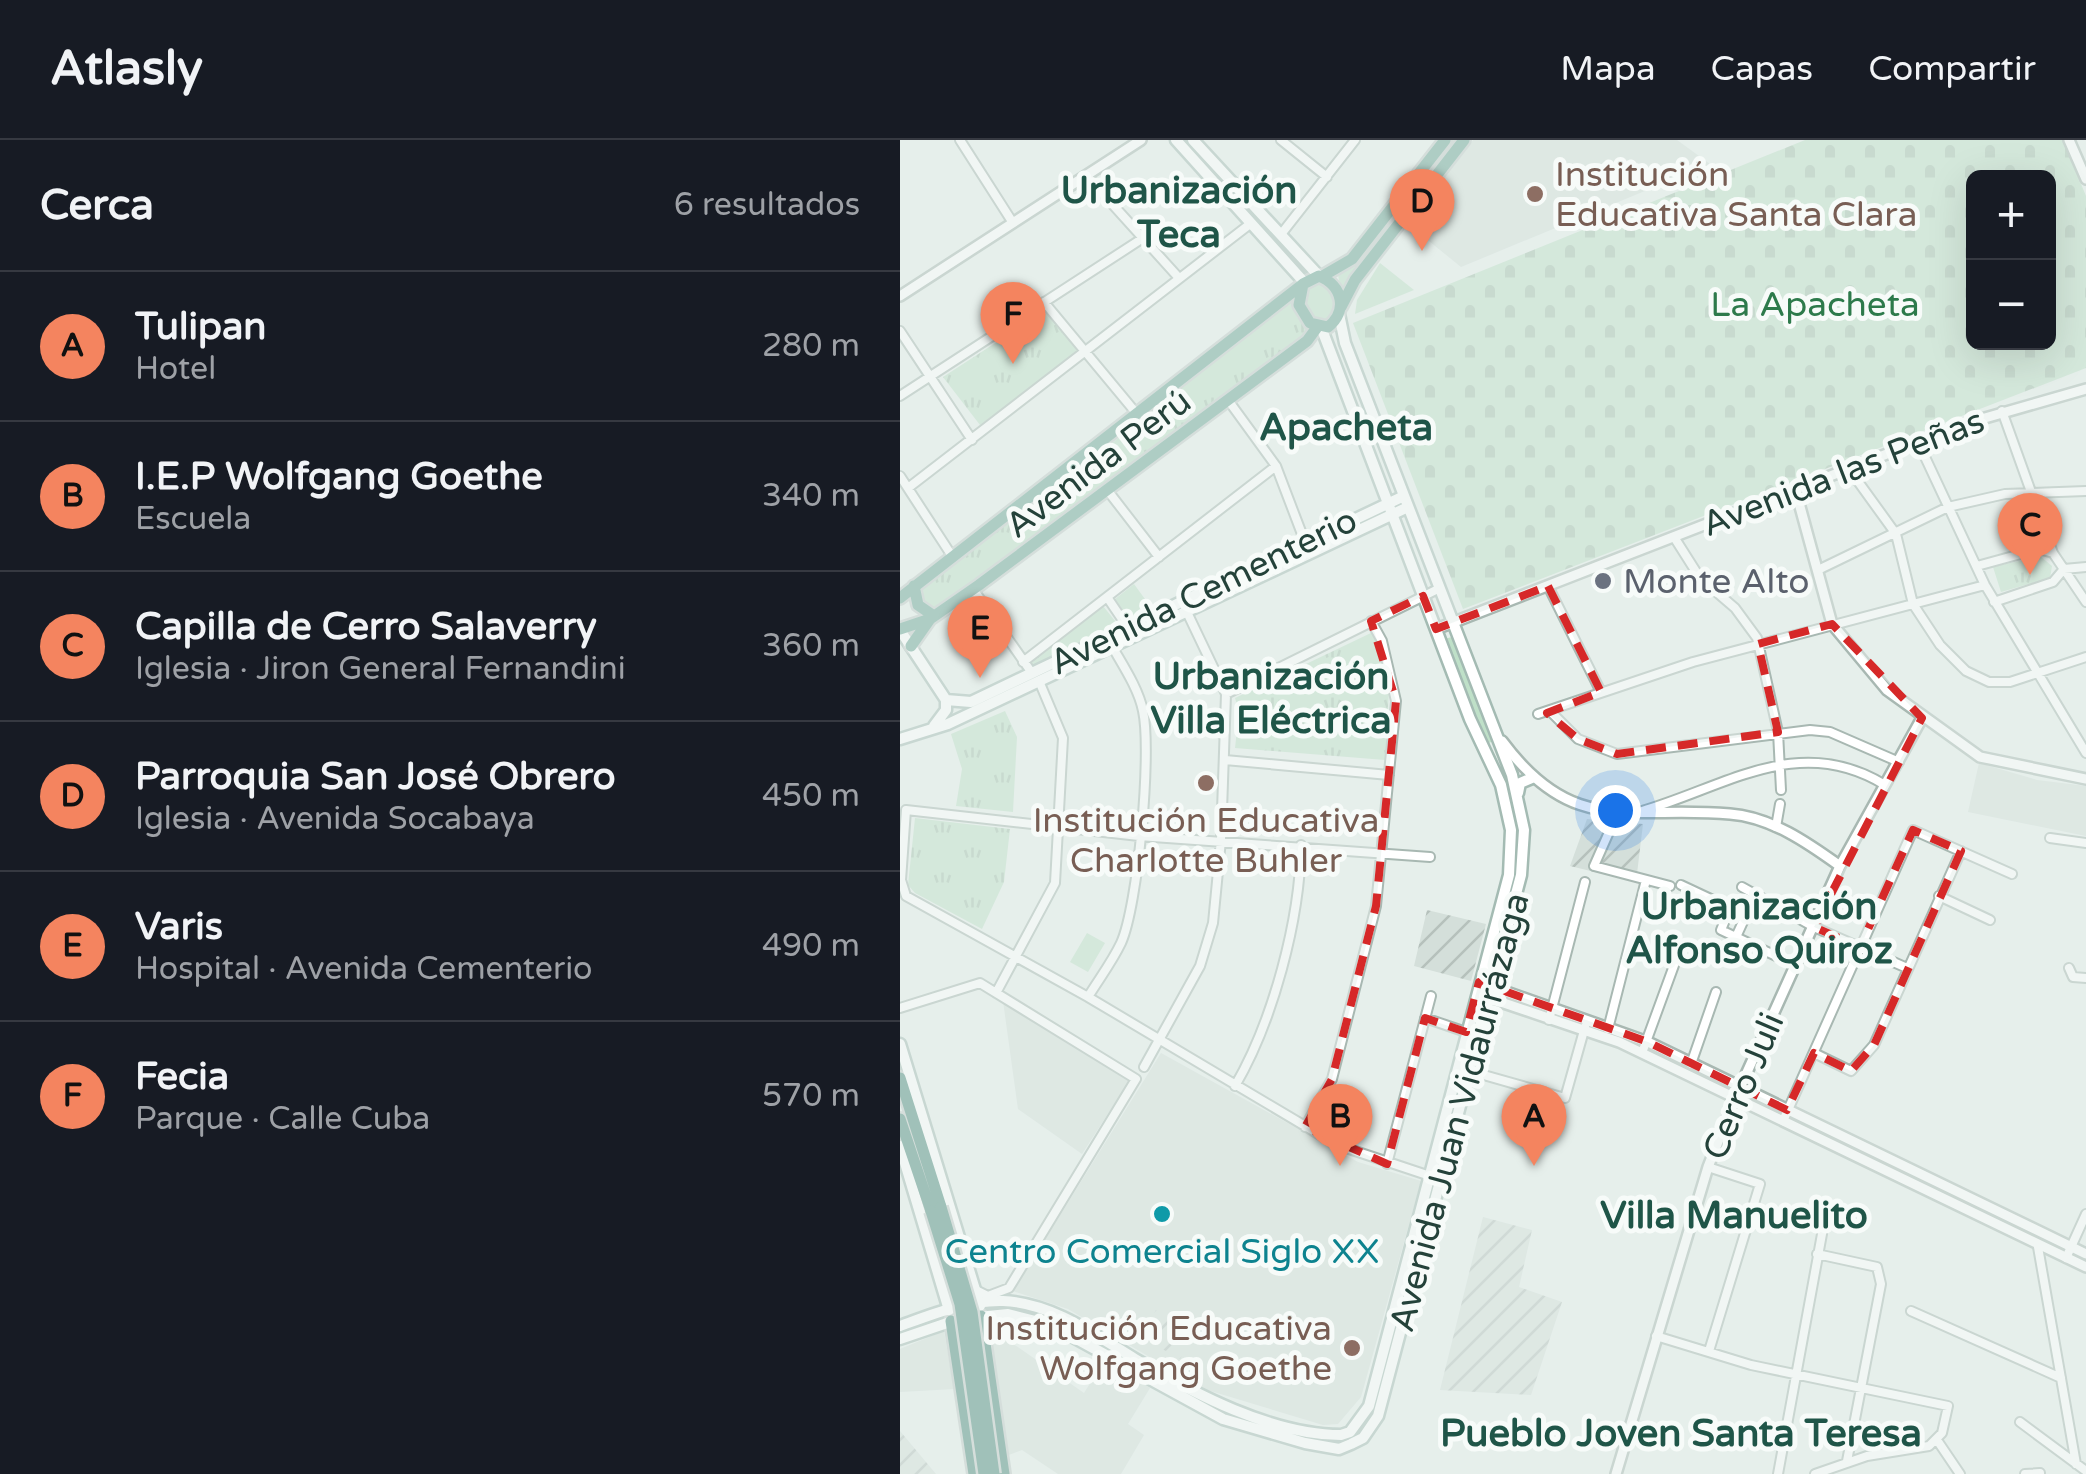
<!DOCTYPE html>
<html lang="es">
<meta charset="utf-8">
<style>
body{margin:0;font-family:"Varela Round",sans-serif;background:#20242c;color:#f1f3f6}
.controls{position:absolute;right:30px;top:30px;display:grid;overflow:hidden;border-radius:15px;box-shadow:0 10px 40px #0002}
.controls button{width:90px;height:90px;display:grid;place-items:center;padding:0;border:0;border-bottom:2px solid #363941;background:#171b24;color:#f1f3f6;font:50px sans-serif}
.you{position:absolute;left:715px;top:670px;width:35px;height:35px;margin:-25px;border:8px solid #fff;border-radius:50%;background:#1a73e8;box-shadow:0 0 0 15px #1a73e833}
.badge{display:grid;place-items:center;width:65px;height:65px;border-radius:50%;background:#f4845f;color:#111;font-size:32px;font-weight:700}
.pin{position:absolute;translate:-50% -82px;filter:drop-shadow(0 2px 5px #0008)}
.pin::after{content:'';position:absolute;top:52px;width:35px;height:30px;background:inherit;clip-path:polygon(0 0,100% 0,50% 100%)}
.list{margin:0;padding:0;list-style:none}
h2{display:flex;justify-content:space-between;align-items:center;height:130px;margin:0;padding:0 40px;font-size:42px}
h2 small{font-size:32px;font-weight:400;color:#9ea1a6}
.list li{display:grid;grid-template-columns:65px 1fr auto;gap:30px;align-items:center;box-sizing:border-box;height:150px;padding:0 40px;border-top:2px solid #363941}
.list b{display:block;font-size:38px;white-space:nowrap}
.list p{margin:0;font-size:32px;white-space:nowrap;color:#9ea1a6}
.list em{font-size:32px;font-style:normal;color:#9ea1a6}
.map{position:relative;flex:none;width:1186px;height:1334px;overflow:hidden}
header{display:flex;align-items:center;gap:60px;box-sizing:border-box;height:140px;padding:0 50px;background:#171b24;border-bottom:2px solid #363941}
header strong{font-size:48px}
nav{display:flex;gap:55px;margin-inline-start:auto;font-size:35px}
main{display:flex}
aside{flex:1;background:#171b24}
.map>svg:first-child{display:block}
.built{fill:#d4dfda}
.industrial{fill:url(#industrial-furrows)}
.grass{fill:#bfe0c8}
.cemetery{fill:url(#cemetery-stones);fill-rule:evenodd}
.park{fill:url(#park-tufts)}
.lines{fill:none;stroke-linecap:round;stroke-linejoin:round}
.minor-casing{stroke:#a8b8b2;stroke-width:12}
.tertiary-casing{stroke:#a8b8b2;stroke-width:14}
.secondary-casing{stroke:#a4bbb3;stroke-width:15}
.primary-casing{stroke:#c2cac8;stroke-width:16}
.trunk-casing{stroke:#c2cac8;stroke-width:16}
.minor{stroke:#fff;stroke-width:8}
.tertiary{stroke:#fff;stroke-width:9}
.secondary{stroke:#fff;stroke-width:10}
.primary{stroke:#6aa596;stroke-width:11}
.trunk{stroke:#4c8a7c;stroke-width:11}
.trunk-bridge-casing{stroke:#c2cac8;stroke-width:16;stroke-linecap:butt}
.trunk-bridge{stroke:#4c8a7c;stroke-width:11}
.marked{fill:none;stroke:#d62828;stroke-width:8;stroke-dasharray:20 12;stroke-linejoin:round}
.education-dot{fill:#8d6e63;stroke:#f7fbf9;stroke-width:4}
.worship-dot{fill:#6b7280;stroke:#f7fbf9;stroke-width:4}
.culture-dot{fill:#0f9aa8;stroke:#f7fbf9;stroke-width:4}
.labels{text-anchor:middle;stroke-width:10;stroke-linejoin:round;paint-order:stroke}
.education-label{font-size:35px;fill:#785e54;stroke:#f7fbf9;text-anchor:start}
.park-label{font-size:35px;fill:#2d7a4b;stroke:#f7fbf9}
.street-label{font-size:35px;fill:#24423a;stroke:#f7fbf9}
.worship-label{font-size:35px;fill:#5b616d;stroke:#f7fbf9;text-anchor:start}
.culture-label{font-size:35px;fill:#0d838f;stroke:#f7fbf9}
.neighbourhood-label{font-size:38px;font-weight:bold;fill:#1f5548;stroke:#f7fbf9}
</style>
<header>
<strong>Atlasly</strong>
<nav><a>Mapa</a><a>Capas</a><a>Compartir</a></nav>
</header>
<main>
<aside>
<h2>Cerca<small>6 resultados</small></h2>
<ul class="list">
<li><span class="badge">A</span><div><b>Tulipan</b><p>Hotel</p></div><em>280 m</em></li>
<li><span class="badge">B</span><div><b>I.E.P Wolfgang Goethe</b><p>Escuela</p></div><em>340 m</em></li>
<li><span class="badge">C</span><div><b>Capilla de Cerro Salaverry</b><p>Iglesia · Jiron General Fernandini</p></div><em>360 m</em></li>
<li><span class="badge">D</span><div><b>Parroquia San José Obrero</b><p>Iglesia · Avenida Socabaya</p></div><em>450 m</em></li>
<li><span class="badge">E</span><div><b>Varis</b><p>Hospital · Avenida Cementerio</p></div><em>490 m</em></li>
<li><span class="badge">F</span><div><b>Fecia</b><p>Parque · Calle Cuba</p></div><em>570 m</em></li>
</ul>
</aside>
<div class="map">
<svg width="1186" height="1334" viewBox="0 0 1186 1334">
<defs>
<pattern id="industrial-furrows" width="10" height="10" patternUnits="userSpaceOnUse" patternTransform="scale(2.5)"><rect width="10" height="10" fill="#d4dfda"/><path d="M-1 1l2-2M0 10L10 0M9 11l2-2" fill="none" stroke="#b6c1bc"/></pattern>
<pattern id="cemetery-stones" width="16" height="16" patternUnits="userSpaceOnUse" patternTransform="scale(2.5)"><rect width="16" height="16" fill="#bfe0c8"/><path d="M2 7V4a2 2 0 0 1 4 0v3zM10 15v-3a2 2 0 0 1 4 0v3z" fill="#a4c1ad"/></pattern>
<pattern id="park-tufts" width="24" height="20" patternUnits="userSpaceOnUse" patternTransform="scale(2.5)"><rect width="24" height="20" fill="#bfe0c8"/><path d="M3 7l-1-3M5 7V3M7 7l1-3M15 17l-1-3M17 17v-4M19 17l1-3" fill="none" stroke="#a4c1ad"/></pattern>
</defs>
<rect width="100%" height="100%" fill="#e6efeb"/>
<path class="built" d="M573,0H777L810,24L561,127L508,84Z
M1079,623L1137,640L1186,646V696L1068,672Z
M103,861L229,941L182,1014L118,969Z
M261,913L458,1022L521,1041L461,1257L438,1284L423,1285L304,1249L168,1169L113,1151Z
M44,1191L54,1249L0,1252V1209Z
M85,1192H96L184,1253L205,1220L250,1248L228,1284L244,1295L221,1334H158L122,1310L106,1316Z"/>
<path class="industrial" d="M687,679L743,684L736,742L670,726Z
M527,770L586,784L571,841L514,826Z
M583,1077L632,1090L619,1147L662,1162L631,1255L540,1250Z
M256,1170L295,1192L280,1219L241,1197Z
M0,1291L36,1334H0Z"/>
<path class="grass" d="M551,0H557L446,146L440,145L438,135L452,127Z
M480,123L514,150L455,174L457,160Z
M413,143C431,144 437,161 432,176L427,180L417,179L406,168L407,146Z
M552,497L593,601L585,605L544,499Z
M187,793L205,803L188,832L170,822Z"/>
<path class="cemetery" d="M905,0H1163L1186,56V228L563,469L453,183ZM1074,38H1148V202H1074Z"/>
<path class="park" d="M392,157L397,177L412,192L66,450L35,470L24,468L20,448L31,437L158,347Z
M146,170L179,212L80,285L43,237Z
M1140,416L1152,426L1150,438L1101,452L1093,427Z
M234,444L250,466L228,478L215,459Z
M203,466L220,487L133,530L129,522Z
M473,492L489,551L485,620L335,608L339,572L335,558Z
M105,571L117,597L113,672L56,666L62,629L51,594Z
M15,678L110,689L104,742L82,789L15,753L8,745Z"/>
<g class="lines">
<g class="minor-casing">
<path id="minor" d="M60,0L113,83
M381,0L427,37
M186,35L279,138
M382,93L455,0
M144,162L237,274
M0,191L72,300
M0,256L243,98
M328,260L376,326L405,402
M1102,271L1153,413L1186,462
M1018,302L1085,445L1186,613
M949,329L996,394L1013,464L1040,505L1066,531L1089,542H1110L1186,517
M0,336L52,416
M8,348L350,84
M208,351L259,417
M774,397L800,438L835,468L857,498L878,592L881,650
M1077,426L1139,409L1153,413
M918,430L1048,367L1105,354L1186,351
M648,446L701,552
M73,449L132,533
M207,457L228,488
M1094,462L1153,442L1164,429L1186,427
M123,522L376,326
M326,554L540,448
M651,572L678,599L717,614L910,590L930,592L999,622
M638,574L793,522L1085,445
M325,620L489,635
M742,671C825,647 899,592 985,645
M717,674L694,726L770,746
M876,687L880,664
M1150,698L1186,703
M781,745L830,768L821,790L895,825
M842,747L914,787L1007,828
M1039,756L1090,780
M830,768L846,775L836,797
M1169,828L1173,837L1186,838
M96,853L155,743L163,598L139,541
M188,857C199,839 212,822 221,803C238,766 252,612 243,571C239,550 224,527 213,508
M0,868L80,843L236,939L109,1148L88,1156L76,1150
M525,878L566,892
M649,880L685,742
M708,889L746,740
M742,913L780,809
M914,913L951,931L974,905L1061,711
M791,924L816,852
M244,927L300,826L313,783L321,700L326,554L285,468
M566,930L665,958L685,887
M335,946C373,881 400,780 401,705
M883,981L1013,690L1112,734
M405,987L432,939L476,766L496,561L482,501L471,481
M487,1024L531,856
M808,1027L860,1044L809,1211
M527,1035L437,1005L188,857L6,756L1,740L6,670L239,696L530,717
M1138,1107L1176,1324
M917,1114L977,1127L981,1144L947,1321
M1166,1118L1186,1074
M1011,1171L1161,1238
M756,1196L851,1225L1048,1266L1042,1293L1029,1306L967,1316L915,1334
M1120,1282L1186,1331
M1037,1300L1060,1334
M878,1334L922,1094
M1125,1334L1140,1333"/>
</g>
<g class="tertiary-casing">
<path id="tertiary" d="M1169,0L1186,39
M0,156L241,0
M896,352L932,484L987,550L1080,617L1186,639
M536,489L1064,284L1186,249
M602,601C674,698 730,665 830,674C871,677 908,703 940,726
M587,845L748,902L1186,1114
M583,856L719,902L1186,1127
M716,1334L808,1027L834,961L940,726L1022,578"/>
</g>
<g class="secondary-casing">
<path id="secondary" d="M276,0L404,142
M293,0L419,136
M0,490L46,560V570L34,586
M46,560L71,562L504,356
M0,599L48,584L508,367
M618,653L620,643L632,638
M0,904L80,1166
M0,1006L49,1170
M78,1177L108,1174L151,1185L323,1279L405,1303L439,1309L451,1304L463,1298L478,1276L621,735L624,690L612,635L445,203L439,174
M0,1186C33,1174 67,1160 103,1161C152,1163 194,1194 235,1219C293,1253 372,1295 441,1295L450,1292L469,1266L609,735L611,690L601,645L570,579L421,187
M0,1199L56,1180"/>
</g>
<g class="primary-casing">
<path id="primary" d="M419,136C443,146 448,171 428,187L410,183L399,165L403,144Z
M421,137L452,119L545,0
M441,167L455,140L564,0
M14,446L18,465L34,476
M0,458L403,144
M0,489L30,479L79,445L407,201L418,186
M11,506L30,479"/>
</g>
<g class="trunk-casing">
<path id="trunk" d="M0,938L41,1067
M0,979L31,1071
M81,1176L104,1334
M51,1181L74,1334"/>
</g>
<use href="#minor" class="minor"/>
<use href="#tertiary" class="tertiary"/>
<use href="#secondary" class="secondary"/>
<use href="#primary" class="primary"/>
<use href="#trunk" class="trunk"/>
<g class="trunk-bridge-casing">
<path id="trunk-bridge" d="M41,1067L72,1172L94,1334
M31,1071L60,1164L84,1334"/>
</g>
<use href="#trunk-bridge" class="trunk-bridge"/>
</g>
<path d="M0 0H1186V1334H0ZM648,446L701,552L647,573L678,599L717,614L878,592L858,504L932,484L1022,578L914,787L960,807L1013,690L1061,711L974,905L951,931L914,913L887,970L748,902L579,842L566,892L525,878L487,1024L405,987L432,939L476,766L496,561L471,481L523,456L536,489Z" fill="#e6efeb" fill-opacity=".55" fill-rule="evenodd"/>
<path class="marked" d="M648,446L701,552L647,573L678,599L717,614L878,592L858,504L932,484L1022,578L914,787L960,807L1013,690L1061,711L974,905L951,931L914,913L887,970L748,902L579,842L566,892L525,878L487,1024L405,987L432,939L476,766L496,561L471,481L523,456L536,489Z"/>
<g class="education-dot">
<circle cx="635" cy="54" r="10"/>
<circle cx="306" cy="643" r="10"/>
<circle cx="452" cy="1208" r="10"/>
</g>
<circle class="worship-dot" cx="703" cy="441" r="10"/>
<circle class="culture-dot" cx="262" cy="1074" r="10"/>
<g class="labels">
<g class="education-label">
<text x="655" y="46">Institución<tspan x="655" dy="40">Educativa Santa Clara</tspan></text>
<text x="306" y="692" text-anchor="middle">Institución Educativa<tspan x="306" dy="40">Charlotte Buhler</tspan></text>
<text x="432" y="1200" text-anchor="end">Institución Educativa<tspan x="432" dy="40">Wolfgang Goethe</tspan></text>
</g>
<g class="park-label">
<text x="915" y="176">La Apacheta</text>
</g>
<g class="street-label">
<text transform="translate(198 323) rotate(-37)" y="12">Avenida Perú</text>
<text transform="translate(943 332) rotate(-21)" y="12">Avenida las Peñas</text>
<text transform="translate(303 451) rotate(-26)" y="12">Avenida Cementerio</text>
<text transform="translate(843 946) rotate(-67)" y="12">Cerro Juli</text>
<text transform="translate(559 972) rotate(-75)" y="12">Avenida Juan Vidaurrázaga</text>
</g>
<g class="worship-label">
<text x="723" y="453">Monte Alto</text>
</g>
<g class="culture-label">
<text x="262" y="1123">Centro Comercial Siglo XX</text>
</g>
<g class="neighbourhood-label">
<text x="279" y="63">Urbanización<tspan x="279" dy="44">Teca</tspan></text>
<text x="446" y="300">Apacheta</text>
<text x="371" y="549">Urbanización<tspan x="371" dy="44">Villa Eléctrica</tspan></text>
<text x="859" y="779">Urbanización<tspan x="859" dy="44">Alfonso Quiroz</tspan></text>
<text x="834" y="1088">Villa Manuelito</text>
<text x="781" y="1306">Pueblo Joven Santa Teresa</text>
</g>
</g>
</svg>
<div class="controls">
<button>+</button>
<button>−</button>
</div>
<div class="you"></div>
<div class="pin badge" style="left:634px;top:1026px">A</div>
<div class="pin badge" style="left:440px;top:1026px">B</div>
<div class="pin badge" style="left:1130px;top:435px">C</div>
<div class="pin badge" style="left:522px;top:111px">D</div>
<div class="pin badge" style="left:80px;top:538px">E</div>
<div class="pin badge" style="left:113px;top:224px">F</div>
</div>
</main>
